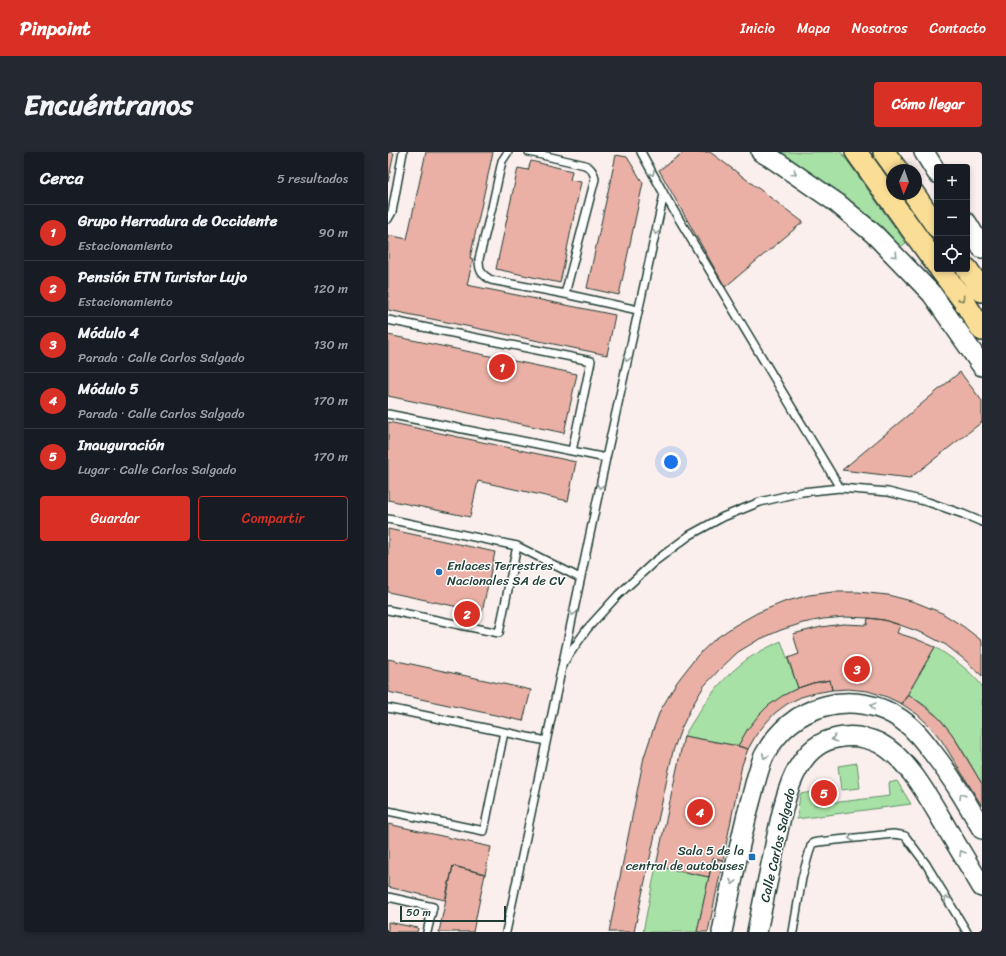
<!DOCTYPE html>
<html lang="es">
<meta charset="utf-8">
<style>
body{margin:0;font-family:Sriracha,sans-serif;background:#242831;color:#f1f3f6}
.controls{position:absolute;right:12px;top:12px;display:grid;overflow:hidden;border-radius:4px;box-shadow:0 2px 6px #0003}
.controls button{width:36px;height:36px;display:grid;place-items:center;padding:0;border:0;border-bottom:1px solid #363941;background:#171b24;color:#f1f3f6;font:20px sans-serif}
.compass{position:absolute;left:498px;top:12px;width:36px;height:36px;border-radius:50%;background:#171b24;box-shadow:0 2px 6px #0003;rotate:182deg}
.scale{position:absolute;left:12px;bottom:10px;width:106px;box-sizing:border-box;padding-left:4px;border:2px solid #1f3d34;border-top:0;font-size:11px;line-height:14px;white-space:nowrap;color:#1f3d34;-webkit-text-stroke:3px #fff;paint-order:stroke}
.you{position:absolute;left:283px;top:310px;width:14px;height:14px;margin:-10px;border:3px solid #fff;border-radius:50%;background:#1a73e8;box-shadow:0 0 0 6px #1a73e833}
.badge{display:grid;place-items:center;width:26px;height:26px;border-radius:50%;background:#d93025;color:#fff;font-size:13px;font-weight:700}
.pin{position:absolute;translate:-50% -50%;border:2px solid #fff;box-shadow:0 1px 4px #0006}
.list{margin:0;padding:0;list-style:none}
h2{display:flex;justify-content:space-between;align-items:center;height:52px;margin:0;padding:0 16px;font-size:17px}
h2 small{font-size:13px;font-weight:400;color:#9ea1a6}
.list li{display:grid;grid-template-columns:26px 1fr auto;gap:12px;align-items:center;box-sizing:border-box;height:56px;padding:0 16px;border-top:1px solid #363941}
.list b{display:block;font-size:15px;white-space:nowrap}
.list p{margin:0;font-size:13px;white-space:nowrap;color:#9ea1a6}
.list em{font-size:13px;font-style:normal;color:#9ea1a6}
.actions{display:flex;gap:8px;padding:12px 16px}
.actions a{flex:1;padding:9px 0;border:1px solid #d93025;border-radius:4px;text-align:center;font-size:14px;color:#d93025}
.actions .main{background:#d93025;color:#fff}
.icon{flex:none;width:22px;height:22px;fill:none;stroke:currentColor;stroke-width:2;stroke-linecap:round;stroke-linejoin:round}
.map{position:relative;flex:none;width:594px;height:780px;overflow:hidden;border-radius:4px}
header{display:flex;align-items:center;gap:24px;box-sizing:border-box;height:56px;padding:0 20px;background:#d93025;color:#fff}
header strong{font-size:19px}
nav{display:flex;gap:22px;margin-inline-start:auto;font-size:14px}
.intro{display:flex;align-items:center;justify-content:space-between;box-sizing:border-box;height:96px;padding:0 24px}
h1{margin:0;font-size:28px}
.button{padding:10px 18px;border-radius:4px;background:#d93025;color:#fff;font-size:14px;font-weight:700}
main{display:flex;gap:24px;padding:0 24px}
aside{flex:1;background:#171b24;border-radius:4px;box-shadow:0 2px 6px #0003}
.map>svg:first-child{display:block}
.green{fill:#a8e1a5;stroke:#648f6c}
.building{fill:#eab0a5;stroke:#1f3d34}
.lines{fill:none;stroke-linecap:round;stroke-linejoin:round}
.lane-casing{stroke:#1f3d34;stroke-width:10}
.secondary-casing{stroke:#1f3d34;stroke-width:22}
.primary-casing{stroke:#1f3d34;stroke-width:24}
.lane{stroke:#fff;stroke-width:7}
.secondary{stroke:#fff;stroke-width:19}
.primary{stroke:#fbde96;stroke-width:21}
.oneway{stroke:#8f9e9a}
.oneway2{stroke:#828560}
.poi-dot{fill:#1f6fb2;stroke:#fff;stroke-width:1.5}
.labels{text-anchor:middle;stroke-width:3;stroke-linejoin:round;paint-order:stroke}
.poi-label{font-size:13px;fill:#1f3d34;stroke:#fff;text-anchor:start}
.street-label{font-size:13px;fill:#1f3d34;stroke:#fff}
</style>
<header>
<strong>Pinpoint</strong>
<nav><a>Inicio</a><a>Mapa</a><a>Nosotros</a><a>Contacto</a></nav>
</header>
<div class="intro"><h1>Encuéntranos</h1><a class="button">Cómo llegar</a></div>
<main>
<aside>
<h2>Cerca<small>5 resultados</small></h2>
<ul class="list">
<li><span class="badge">1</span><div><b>Grupo Herradura de Occidente</b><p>Estacionamiento</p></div><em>90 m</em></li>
<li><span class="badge">2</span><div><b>Pensión ETN Turistar Lujo</b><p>Estacionamiento</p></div><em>120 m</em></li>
<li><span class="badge">3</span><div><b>Módulo 4</b><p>Parada · Calle Carlos Salgado</p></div><em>130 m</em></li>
<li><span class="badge">4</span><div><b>Módulo 5</b><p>Parada · Calle Carlos Salgado</p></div><em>170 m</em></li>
<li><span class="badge">5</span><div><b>Inauguración</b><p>Lugar · Calle Carlos Salgado</p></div><em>170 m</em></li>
</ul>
<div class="actions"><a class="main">Guardar</a><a>Compartir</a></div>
</aside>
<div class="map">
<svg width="594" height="780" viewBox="0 0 594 780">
<rect width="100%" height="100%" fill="#fbefed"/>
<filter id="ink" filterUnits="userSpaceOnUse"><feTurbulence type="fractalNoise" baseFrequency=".025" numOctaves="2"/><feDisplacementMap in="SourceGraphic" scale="8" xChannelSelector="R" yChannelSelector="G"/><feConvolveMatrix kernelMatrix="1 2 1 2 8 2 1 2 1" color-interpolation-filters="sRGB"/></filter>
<g filter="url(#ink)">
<path class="green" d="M392,0H453L518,91L511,96L440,34Z
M393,489L410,536C379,551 367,564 350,594L296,584C313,556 327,533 353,512C365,502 379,496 393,489Z
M547,495C564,506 581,517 594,534V632C581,610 569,586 552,567C543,557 531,549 520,542Z
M469,611L472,636L453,638L450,614Z
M509,629L523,652L409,667L412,642L424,640L426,653L502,644L501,631Z
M268,714L321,725L309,780H255Z"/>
<path class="building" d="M0,0L6,1L0,30Z
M38,0H105L82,106L85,107L79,133L227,163L219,203L0,158V83L19,87Z
M296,0H322L415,70L337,135L271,18Z
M228,3L239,5L255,31L231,143L199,136Z
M143,9L184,19L182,28L193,30L172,131L108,117L130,16L140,18Z
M0,183L189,222L176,281L0,244Z
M572,220L594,249V270L522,326L454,318Z
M0,270L188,310L180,349L90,329L82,365L0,348Z
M0,377L107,400L94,460L0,440Z
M445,440H470L500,443L527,450L554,461L576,475L594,489V524L577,508L558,493L537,482L512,473L496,468L480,466L457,465L435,467L415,471L393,478L370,488L350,500L332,517L316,534L303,556L293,577L285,599L246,780H221L256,605L264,581L272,559L289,530L309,504L327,487L346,474L369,461L396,450L421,443Z
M480,466L496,468L512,473L509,481L528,487L547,495L514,552L499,545L480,539L460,537L444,538L442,528L425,531L410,536L400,506L411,502L405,482L433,475L455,472L479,473Z
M0,507L143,538L135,569L0,540Z
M442,528L444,538L427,541L413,545L399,552L387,561L377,572L368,583L360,597L350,594L359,578L370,564L380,554L394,544L410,536L425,531Z
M520,542L535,553L551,566L564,582L594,632V654L554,589L542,574L529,562L514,552Z
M296,584L350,594L360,597L354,613L335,708L325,706L321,725L268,714Z
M0,672L103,695L97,722L65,714L57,748L0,735Z
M325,706L335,708L320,780H309Z
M65,714L97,722L85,780H51Z
M0,770L30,776L29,780H0Z"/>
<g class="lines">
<g class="lane-casing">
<path id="lane" d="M120,0L114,9L104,55L91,107C91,119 93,122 103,128L177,142L250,158
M141,0L197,13C203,16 206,20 207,27L177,142
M253,0L276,42L452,336
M0,67L4,60L15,0
M0,168L203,209L184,299L0,262
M184,299L218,306
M0,367L129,394L111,481L0,458
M129,394L192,426
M176,510L199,477L230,443L266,410L302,383L335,365L372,350L414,340L452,336L500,340L540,350L575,362L594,370
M0,556L116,580L96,679L0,659
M116,580L158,589
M0,745L45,755L39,780
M118,780L218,306L276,42
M405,780L414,726L423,694L425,691L430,690L505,682L513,683L517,684L538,712L579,780"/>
</g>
<g class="secondary-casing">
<path id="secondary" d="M373,0L382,5L449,51L486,82L544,142L594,214
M536,0L549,21
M579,71L594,96
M334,780C343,736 351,691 363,647C367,633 370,617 376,604C389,579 410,561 437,554C463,547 492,552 514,568C527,577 536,589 545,601C564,625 579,651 594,677
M369,780C375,749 382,719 388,688C393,665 398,637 410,616C419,600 432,589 449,586C463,583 478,585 491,591C520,606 542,648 558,675C570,695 582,715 594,735"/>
</g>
<g class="primary-casing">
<path id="primary" d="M468,0L549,113
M496,0L509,18
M526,42L549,75
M552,117L575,148L594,178
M579,117L594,139"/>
</g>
<use href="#lane" class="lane"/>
<use href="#secondary" class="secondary"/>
<use href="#primary" class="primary"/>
</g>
<defs><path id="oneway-chevron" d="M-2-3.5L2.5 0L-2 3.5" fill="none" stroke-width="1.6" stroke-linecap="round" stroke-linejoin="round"/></defs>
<g class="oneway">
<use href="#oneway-chevron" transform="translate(264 21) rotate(61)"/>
<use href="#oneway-chevron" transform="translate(406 21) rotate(35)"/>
<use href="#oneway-chevron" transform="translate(268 80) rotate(103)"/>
<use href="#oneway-chevron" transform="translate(507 103) rotate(46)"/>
<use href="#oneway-chevron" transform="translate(239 207) rotate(102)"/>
<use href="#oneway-chevron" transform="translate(212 334) rotate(102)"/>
<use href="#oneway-chevron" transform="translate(185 461) rotate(102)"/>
<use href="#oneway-chevron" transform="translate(485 554) rotate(-165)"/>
<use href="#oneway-chevron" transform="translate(446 587) rotate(165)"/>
<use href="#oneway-chevron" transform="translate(377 604) rotate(115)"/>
<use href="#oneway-chevron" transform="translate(574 644) rotate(-121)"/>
<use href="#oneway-chevron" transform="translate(463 686) rotate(174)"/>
<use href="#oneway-chevron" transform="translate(574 701) rotate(-121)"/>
<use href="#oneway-chevron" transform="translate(345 730) rotate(102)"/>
<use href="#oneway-chevron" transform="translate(559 747) rotate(-121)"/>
</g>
<use class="oneway2" href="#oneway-chevron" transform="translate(574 147) rotate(55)"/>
</g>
<g class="poi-dot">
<circle cx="51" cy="420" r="4"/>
<rect x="360" y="701" width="8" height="8" rx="2"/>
</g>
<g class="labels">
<g class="poi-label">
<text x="59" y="418">Enlaces Terrestres<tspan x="59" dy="15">Nacionales SA de CV</tspan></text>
<text x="356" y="703" text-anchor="end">Sala 5 de la<tspan x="356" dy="15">central de autobuses</tspan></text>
</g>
<g class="street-label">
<text transform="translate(389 693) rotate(-77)" y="5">Calle Carlos Salgado</text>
</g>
</g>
</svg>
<div class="controls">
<button>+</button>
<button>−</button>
<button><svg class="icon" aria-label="locate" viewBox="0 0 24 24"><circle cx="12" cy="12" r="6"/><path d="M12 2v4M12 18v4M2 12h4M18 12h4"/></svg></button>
</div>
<svg class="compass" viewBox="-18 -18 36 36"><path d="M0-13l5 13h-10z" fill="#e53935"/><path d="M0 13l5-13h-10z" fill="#9ea1a6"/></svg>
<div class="scale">50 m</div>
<div class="you"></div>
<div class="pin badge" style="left:114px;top:215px">1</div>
<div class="pin badge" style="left:79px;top:462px">2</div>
<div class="pin badge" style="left:469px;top:517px">3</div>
<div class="pin badge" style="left:312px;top:660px">4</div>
<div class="pin badge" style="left:436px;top:641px">5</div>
</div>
</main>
